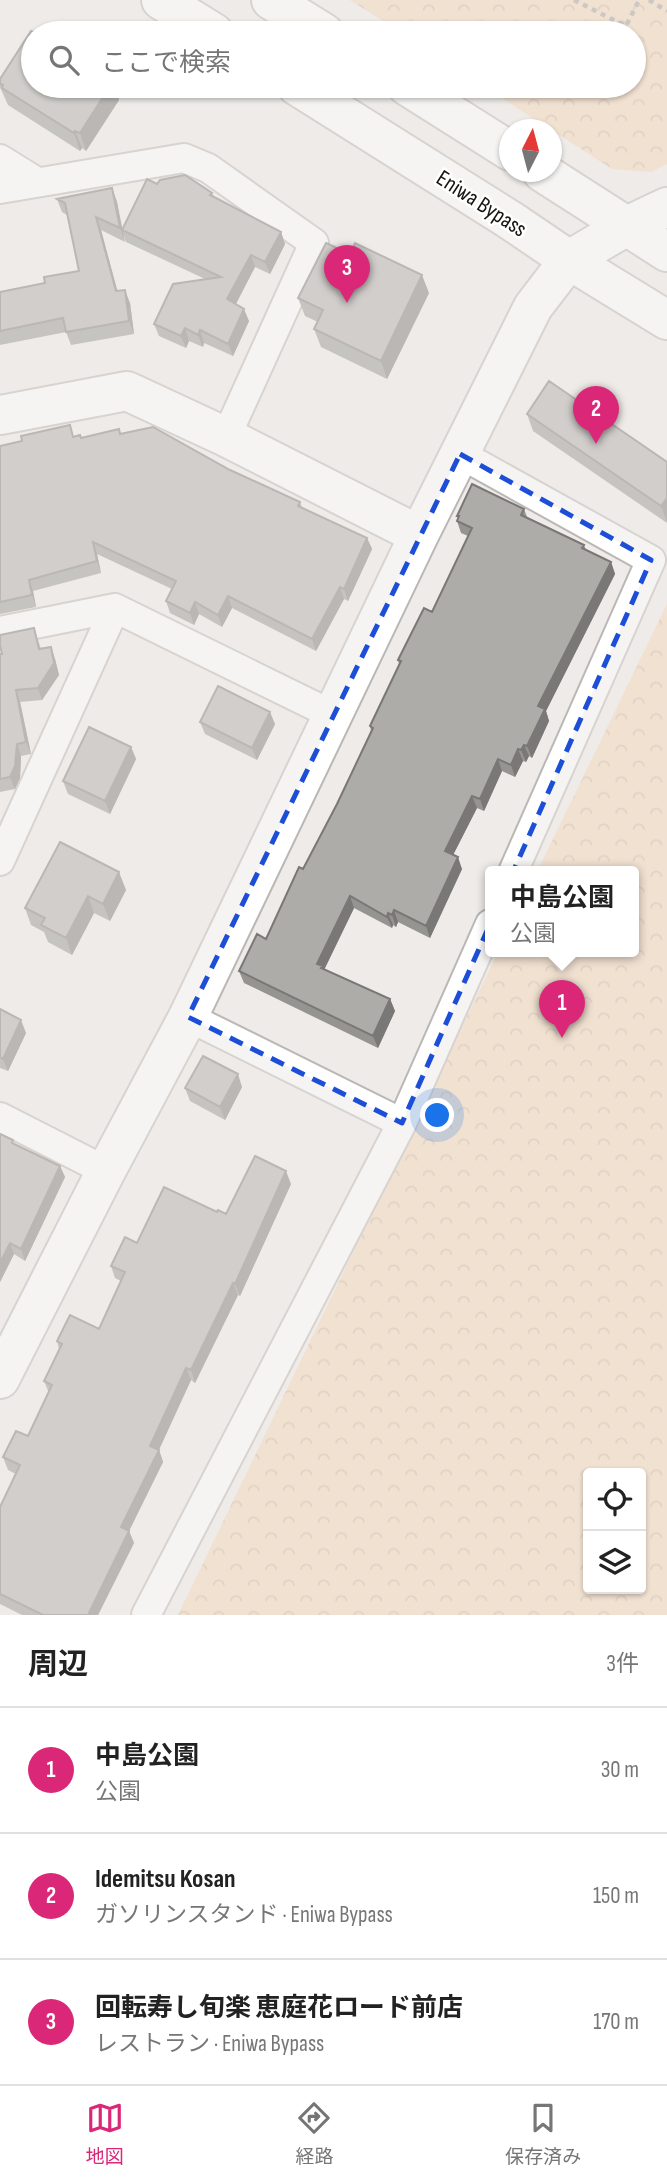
<!DOCTYPE html>
<html lang="ja">
<meta charset="utf-8">
<style>
body{margin:0;font-family:"Sofia Sans Condensed","Noto Sans JP",sans-serif;background:#f2f2f2;color:#222}
.controls{position:absolute;right:21px;bottom:21px;display:grid;overflow:hidden;border-radius:7px;box-shadow:0 2px 5px #0004}
.controls button{width:63px;height:63px;display:grid;place-items:center;padding:0;border:0;border-bottom:2px solid #e0e0e0;background:#fff;color:#222;font:35px sans-serif}
.compass{position:absolute;left:499px;top:119px;width:63px;height:63px;border-radius:50%;background:#fff;box-shadow:0 2px 5px #0004;rotate:6deg}
.you{position:absolute;left:438px;top:1116px;width:24px;height:24px;margin:-18px;border:5px solid #fff;border-radius:50%;background:#1a73e8;box-shadow:0 0 0 10px #1a73e833}
.badge{display:grid;place-items:center;width:46px;height:46px;border-radius:50%;background:#db2777;color:#fff;font-size:23px;font-weight:700}
.pin{position:absolute;translate:-50% -58px;filter:drop-shadow(0 2px 4px #0008)}
.pin::after{content:'';position:absolute;top:37px;width:24px;height:21px;background:inherit;clip-path:polygon(0 0,100% 0,50% 100%)}
.popup{position:absolute;left:485px;top:866px;width:154px;height:91px;box-sizing:border-box;display:grid;place-content:center;border-radius:7px;background:#fff;filter:drop-shadow(0 2px 5px #0005);font-size:23px;white-space:nowrap;color:#767676}
.popup b{font-size:26px;color:#222}
.popup::after{content:'';position:absolute;left:50%;top:100%;margin-left:-14px;border:14px solid transparent;border-top-color:#fff}
.list{margin:0;padding:0;list-style:none}
h2{display:flex;justify-content:space-between;align-items:center;height:91px;margin:0;padding:0 28px;font-size:30px}
h2 small{font-size:23px;font-weight:400;color:#767676}
.list li{display:grid;grid-template-columns:46px 1fr auto;gap:21px;align-items:center;box-sizing:border-box;height:126px;padding:0 28px;border-top:2px solid #e0e0e0}
.list b{display:block;font-size:26px;white-space:nowrap}
.list p{margin:0;font-size:23px;white-space:nowrap;color:#767676}
.list em{font-size:23px;font-style:normal;color:#767676}
.icon{flex:none;width:38px;height:38px;fill:none;stroke:currentColor;stroke-width:2;stroke-linecap:round;stroke-linejoin:round}
.map{position:relative;flex:none;width:667px;height:1615px;overflow:hidden}
.search{position:absolute;background:#fff;box-shadow:0 2px 5px #0004;left:21px;right:21px;top:21px;height:77px;display:flex;align-items:center;gap:18px;box-sizing:border-box;padding:0 24px;border-radius:38px;color:#767676;font-size:26px}
.sheet{height:469px;background:#fff}
nav{display:flex;justify-content:space-around;align-items:center;box-sizing:border-box;height:98px;border-top:2px solid #e0e0e0;background:#fff;font-size:19px;color:#767676}
nav a{display:grid;justify-items:center;gap:4px}
nav .on{color:#db2777}
.map>svg:first-child{display:block}
.park{fill:url(#park-crowns);fill-rule:evenodd}
.lines{fill:none;stroke-linecap:round;stroke-linejoin:round}
.street-casing{stroke:#bab7b5;stroke-width:32}
.secondary-casing{stroke:#bab7b5;stroke-width:42}
.highway-casing{stroke:#bab7b5;stroke-width:42}
.path{stroke:#a09e9b;stroke-width:4.5;stroke-dasharray:5 5;stroke-linecap:butt}
.street{stroke:#fff;stroke-width:28}
.secondary{stroke:#fff;stroke-width:38}
.highway{stroke:#fff;stroke-width:38}
.wall{fill:#969491}
.shaded-wall{fill:#7a7876}
.building{fill:#aeaca9;stroke:#7a7876;stroke-width:2}
.marked{fill:none;stroke:#1d4ed8;stroke-width:5;stroke-dasharray:14 9;stroke-linejoin:round}
.labels{text-anchor:middle;stroke-width:5;stroke-linejoin:round;paint-order:stroke}
.street-label{font-size:23px;fill:#161514;stroke:#fff}
</style>
<div class="map">
<svg width="667" height="1615" viewBox="0 0 667 1615">
<defs>
<pattern id="park-crowns" width="20" height="18" patternUnits="userSpaceOnUse" patternTransform="scale(1.75)"><rect width="20" height="18" fill="#f4d4b6"/><path d="M2 6a3 3 0 1 1 6 0M12 15a3 3 0 1 1 6 0" fill="none" stroke="#d0b59c"/></pattern>
</defs>
<rect width="100%" height="100%" fill="#eeebe8"/>
<path class="park" d="M350,0H667V164L651,172L612,169L483,86H634V33H402Z
M667,604V1615H178L498,952H634V872H537ZM588,1473H641V1589H588Z"/>
<g class="lines">
<g class="street-casing">
<path id="street" d="M0,159L37,182
M0,189L184,158L208,168L314,243L226,437
M460,454L651,560L513,872
M0,631L115,608L333,715
M0,861L115,608
M188,1017L402,1123
M0,1117L106,1171
M146,1615L402,1123L490,924"/>
</g>
<g class="secondary-casing">
<path id="secondary" d="M0,415L127,391L226,437L419,535
M0,1379L106,1171L188,1017L419,535L533,307L569,260L627,226L667,207"/>
</g>
<g class="highway-casing">
<path id="highway" d="M161,0L214,33
M271,0L324,33
M297,86L510,220L569,260L667,320
M407,86L510,151
M542,172L667,252"/>
</g>
<path class="path" d="M574,0L626,26L639,0
M649,0L667,11"/>
<use href="#street" class="street"/>
<use href="#secondary" class="secondary"/>
<use href="#highway" class="highway"/>
</g>
<path class="wall" d="M0,79L33,86H114L119,100L86,151L82,148L80,151L8,105L0,87Z
M157,184L212,193L214,197L281,232L285,244L270,274L255,267L236,304L249,321L233,356L204,343L203,347L189,341L186,348L159,336L154,324L205,279L126,242L123,233L125,242L101,230L117,291L130,303L134,334L71,345L66,332L0,345V292L45,283L79,271L67,215L62,212L57,199L112,188L117,202L122,230Z
M429,293L387,379L321,347L314,329L318,322L305,316L298,298Z
M527,414L667,462V523L533,431Z
M119,429L121,434L230,470L300,502L302,508L367,538L372,549L348,601L344,599L316,651L232,608L222,627L199,614L194,625L170,613L166,601L172,589L97,554L101,573L33,591L36,607L0,614V446L74,436L81,438Z
M524,509L527,517L584,545L586,550L611,562L615,574L546,711L549,721L532,758L529,756L526,762L523,761L515,777L502,771L484,811L477,808L453,855L462,869L430,938L398,922L396,927L393,925L392,928L354,908L324,970L390,999L395,1011L378,1048L244,983L239,971L266,939L337,804L371,731L370,726L399,664L398,660L432,612L468,536L461,533L457,521L458,518L457,516Z
M34,628L41,649L51,647L55,659L59,675L42,700L20,702L31,754L21,756L20,778L15,789L0,792V654Z
M200,722L275,724L257,760L205,734Z
M131,747L136,759L110,814L68,794L63,781Z
M60,842L126,890L110,921L94,913L72,955L48,942L44,932L31,925L25,908Z
M0,1009L26,1033L8,1071L0,1068Z
M242,1087L225,1120L190,1101L185,1088Z
M15,1144L60,1166L65,1177L25,1261L14,1254L0,1282Z
M291,1184L240,1296L238,1295L195,1383L191,1380L159,1450L163,1462L129,1531L134,1543L98,1615H22L0,1604V1507L16,1474L8,1470L3,1457L28,1436L49,1393L44,1381L59,1349L57,1341L99,1329L121,1281L115,1278L111,1266L137,1243L217,1212L226,1214Z"/>
<path class="shaded-wall" d="M110,86H114L119,100L86,151L80,133Z
M75,131L82,148L80,151L74,133Z
M112,188L117,202L125,242L120,228Z
M96,217L101,230L121,304L116,291Z
M281,232L285,244L270,274L265,262Z
M251,255L255,267L232,311L227,299Z
M422,275L429,293L387,379L381,361Z
M125,290L130,303L134,334L129,321Z
M244,309L249,321L233,356L228,344Z
M185,328L189,341L186,348L181,336Z
M200,330L204,343L203,347L198,335Z
M667,498V522L661,506Z
M367,538L372,549L348,601L344,589Z
M93,542L97,554L101,573L97,561Z
M611,562L615,574L546,711L549,721L532,758L527,746L538,706Z
M29,580L33,591L36,607L32,595Z
M340,587L344,599L316,651L312,639Z
M228,596L232,608L222,627L218,615Z
M195,602L199,614L194,625L190,613Z
M51,647L55,659L59,675L42,700L38,688Z
M16,690L20,702L31,754L26,742Z
M270,712L275,724L257,760L252,748Z
M17,744L21,756L20,778L15,789L10,777Z
M524,745L529,756L526,762L521,750Z
M131,747L136,759L110,814L105,801Z
M518,749L523,761L515,777L511,765Z
M498,759L502,771L484,811L480,799Z
M472,796L477,808L449,863L445,851Z
M458,857L462,869L430,938L426,926Z
M119,872L126,890L110,921L103,904Z
M88,896L94,913L72,955L66,938Z
M350,896L354,908L324,970L317,964Z
M394,910L398,922L396,927L392,915Z
M388,913L393,925L392,928L387,917Z
M390,999L395,1011L378,1048L373,1036Z
M21,1020L26,1033L8,1071L3,1059Z
M238,1074L242,1087L225,1120L220,1107Z
M60,1166L65,1177L25,1261L21,1249Z
M286,1171L291,1184L240,1296L235,1284Z
M10,1243L14,1254L0,1282V1263Z
M233,1283L238,1295L195,1383L191,1370Z
M186,1368L191,1380L155,1458L150,1446Z
M159,1450L163,1462L129,1531L134,1543L98,1615H88L121,1527Z"/>
<path class="building" d="M31,31L35,33H33V86H110L80,133L75,131L74,133L2,88L3,85L0,83V79Z
M185,175L212,193L210,195L281,232L265,262L251,255L227,299L244,309L228,344L200,330L198,335L185,328L181,336L154,324L173,284L221,277L122,230L147,179L157,184L160,180Z
M112,188L120,228L96,217L116,291L125,290L129,321L66,332L63,318L0,331V292L45,283L44,277L79,271L65,203L57,199Z
M326,243L350,254L355,243L422,275L381,361L314,329L323,310L298,298Z
M549,381L667,462V498L661,506L527,414Z
M70,425L73,437L80,435L81,438L119,429L120,434L153,427L230,470L300,502L298,506L367,538L344,589L340,587L312,639L228,596L218,615L195,602L190,613L166,601L176,581L93,542L97,561L29,580L32,595L0,602V446L22,441L21,436Z
M472,484L524,509L521,515L584,545L582,548L611,562L538,706L545,709L527,746L524,745L521,750L518,749L511,765L498,759L480,799L472,796L445,851L458,857L426,926L394,910L392,915L388,913L387,917L350,896L317,964L323,966L321,968L390,999L373,1036L239,971L257,934L266,939L299,867L303,869L337,804L373,728L370,726L401,661L398,660L424,608L432,612L472,528L457,521L459,516H457Z
M34,628L39,649L51,647L54,663L38,688L16,690L26,742L17,744L15,766L10,777L0,779V654H2L0,645V635Z
M218,686L270,712L252,748L200,722Z
M89,727L131,747L105,801L63,781Z
M60,842L119,872L103,904L88,896L66,938L41,925L45,918L25,908Z
M0,1009L21,1020L3,1059L0,1057Z
M203,1056L238,1074L220,1107L185,1088Z
M0,1134L13,1140L12,1143L60,1166L21,1249L10,1243L0,1263Z
M255,1156L286,1171L235,1284L233,1283L191,1370L186,1368L150,1446L159,1450L121,1527L129,1531L88,1615H43L0,1594V1507L20,1465L3,1457L16,1431L28,1436L52,1385L44,1381L62,1344L57,1341L70,1315L99,1329L125,1272L111,1266L125,1237L137,1243L164,1187L217,1212L218,1210L226,1214Z"/>
<path d="M0 0H667V1615H0ZM460,454L651,560L402,1123L188,1017Z" fill="#eeebe8" fill-opacity=".55" fill-rule="evenodd"/>
<path class="marked" d="M460,454L651,560L402,1123L188,1017Z"/>
<g class="labels">
<g class="street-label">
<text transform="translate(482 203) rotate(33)" y="8">Eniwa Bypass</text>
</g>
</g>
</svg>
<div class="controls">
<button><svg class="icon" aria-label="locate" viewBox="0 0 24 24"><circle cx="12" cy="12" r="6"/><path d="M12 2v4M12 18v4M2 12h4M18 12h4"/></svg></button>
<button><svg class="icon" aria-label="layers" viewBox="0 0 24 24"><path d="M12 4l9 5-9 5-9-5zM3 14l9 5 9-5"/></svg></button>
</div>
<svg class="compass" viewBox="-18 -18 36 36"><path d="M0-13l5 13h-10z" fill="#e53935"/><path d="M0 13l5-13h-10z" fill="#767676"/></svg>
<div class="you"></div>
<div class="pin badge" style="left:562px;top:1038px">1</div>
<div class="popup"><b>中島公園</b>公園</div>
<div class="pin badge" style="left:596px;top:444px">2</div>
<div class="pin badge" style="left:347px;top:303px">3</div>
<div class="search"><svg class="icon" aria-label="search" viewBox="0 0 24 24"><circle cx="10" cy="10" r="6"/><path d="M15 15l6 6"/></svg>ここで検索</div>
</div>
<section class="sheet">
<h2>周辺<small>3件</small></h2>
<ul class="list">
<li><span class="badge">1</span><div><b>中島公園</b><p>公園</p></div><em>30 m</em></li>
<li><span class="badge">2</span><div><b>Idemitsu Kosan</b><p>ガソリンスタンド · Eniwa Bypass</p></div><em>150 m</em></li>
<li><span class="badge">3</span><div><b>回転寿し旬楽 恵庭花ロード前店</b><p>レストラン · Eniwa Bypass</p></div><em>170 m</em></li>
</ul>
</section>
<nav>
<a class="on"><svg class="icon" aria-label="map" viewBox="0 0 24 24"><path d="M3 6l6-2 6 2 6-2v14l-6 2-6-2-6 2zM9 4v14M15 6v14"/></svg>地図</a>
<a><svg class="icon" aria-label="directions" viewBox="0 0 24 24"><path d="M12 3l9 9-9 9-9-9zM9 14v-3h6M13 9l2 2-2 2"/></svg>経路</a>
<a><svg class="icon" aria-label="saved" viewBox="0 0 24 24"><path d="M7 4h10v16l-5-4-5 4z"/></svg>保存済み</a>
</nav>
